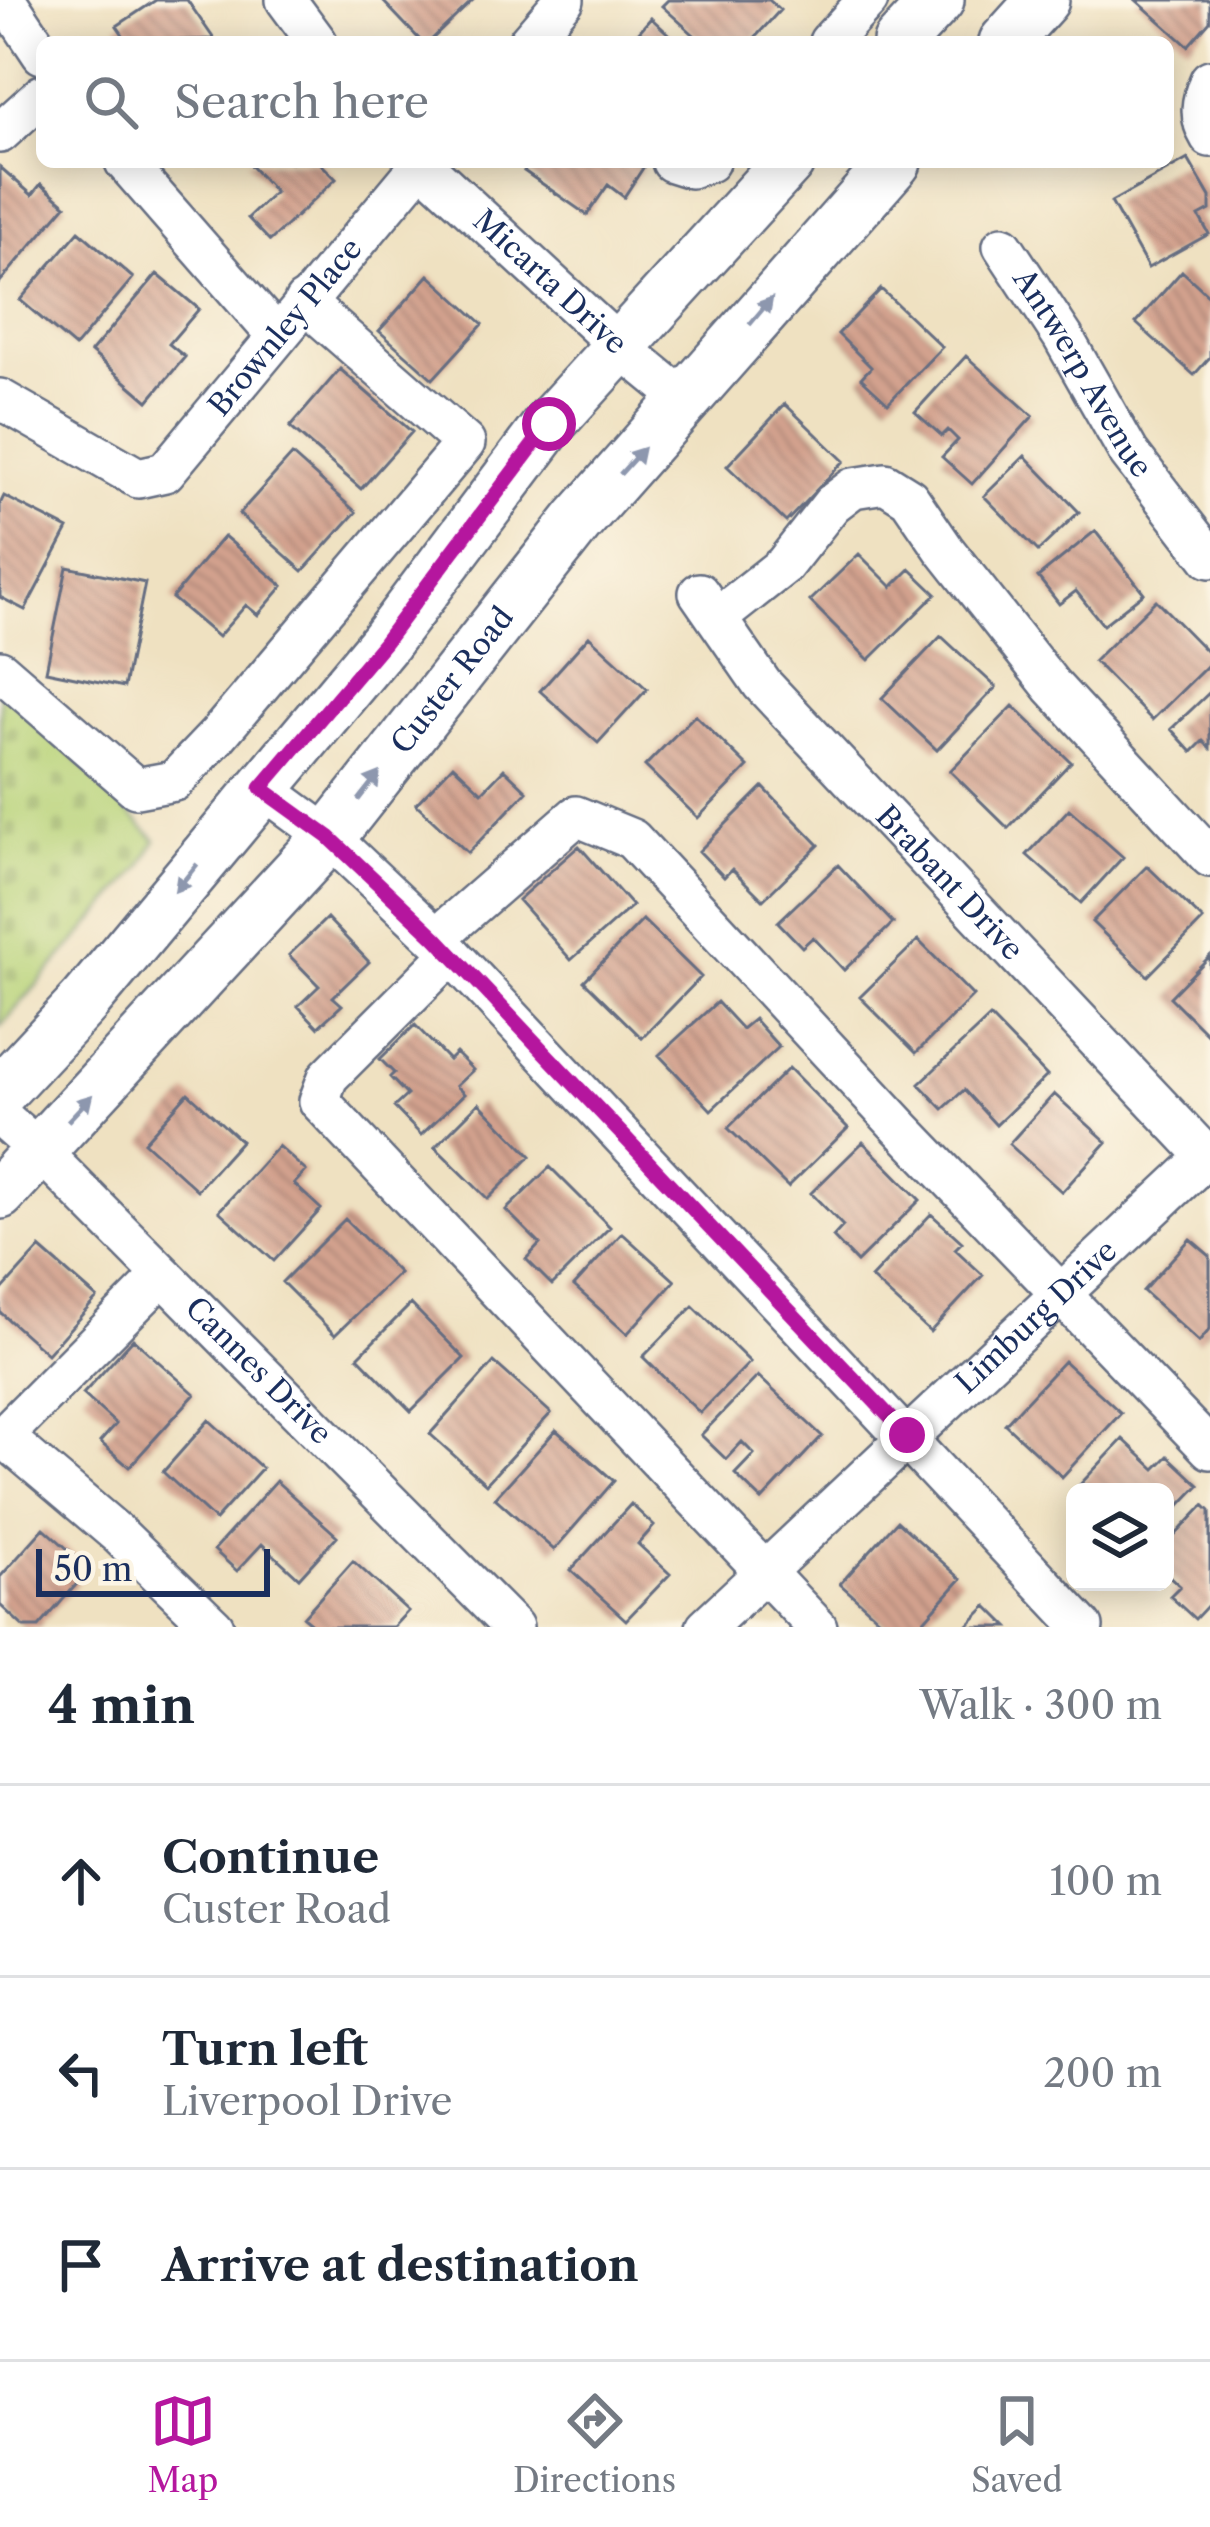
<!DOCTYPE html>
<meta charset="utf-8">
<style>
body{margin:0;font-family:"Libre Caslon Text",serif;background:#f6f6f7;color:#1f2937}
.controls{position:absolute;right:36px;bottom:36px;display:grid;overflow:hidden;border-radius:18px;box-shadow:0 6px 30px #0003}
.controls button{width:108px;height:108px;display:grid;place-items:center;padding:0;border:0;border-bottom:3px solid #e0e1e3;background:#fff;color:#1f2937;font:60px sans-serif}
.scale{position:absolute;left:36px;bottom:30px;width:234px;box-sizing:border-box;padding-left:12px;border:6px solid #1b2f5e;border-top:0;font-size:33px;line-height:42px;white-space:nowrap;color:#1b2f5e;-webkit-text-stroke:9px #fcf5e5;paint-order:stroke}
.stop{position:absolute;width:36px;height:36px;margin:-27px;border:9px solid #b5179e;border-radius:50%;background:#fff}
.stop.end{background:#b5179e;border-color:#fff;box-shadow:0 3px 12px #0008}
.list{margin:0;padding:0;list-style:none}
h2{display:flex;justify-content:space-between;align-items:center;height:156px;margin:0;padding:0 48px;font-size:51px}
h2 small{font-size:39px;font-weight:400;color:#747a83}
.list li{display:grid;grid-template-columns:78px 1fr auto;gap:36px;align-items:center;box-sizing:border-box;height:192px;padding:0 48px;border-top:3px solid #e0e1e3}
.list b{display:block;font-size:45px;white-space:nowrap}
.list p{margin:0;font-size:39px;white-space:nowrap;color:#747a83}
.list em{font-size:39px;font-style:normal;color:#747a83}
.icon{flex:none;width:66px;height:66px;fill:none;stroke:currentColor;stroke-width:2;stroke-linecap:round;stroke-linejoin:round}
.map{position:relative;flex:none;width:1210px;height:1627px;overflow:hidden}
.search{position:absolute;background:#fff;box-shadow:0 6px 30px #0003;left:36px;right:36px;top:36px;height:132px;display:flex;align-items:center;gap:30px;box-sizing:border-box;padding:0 42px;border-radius:18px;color:#747a83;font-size:45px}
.sheet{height:732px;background:#fff}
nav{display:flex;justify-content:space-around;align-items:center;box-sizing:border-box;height:168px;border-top:3px solid #e0e1e3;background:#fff;font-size:33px;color:#747a83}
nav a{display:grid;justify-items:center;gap:6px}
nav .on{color:#b5179e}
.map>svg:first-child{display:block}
.cemetery{fill:url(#cemetery-stones);stroke:#6a816c;stroke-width:3}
.building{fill:url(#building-back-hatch)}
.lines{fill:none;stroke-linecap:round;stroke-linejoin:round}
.minor-casing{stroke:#656d81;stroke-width:44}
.major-casing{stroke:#656d81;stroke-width:56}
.minor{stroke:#fff;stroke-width:39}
.major{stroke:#fff;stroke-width:51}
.oneway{fill:#8d97ae}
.route{stroke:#b5179e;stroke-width:15}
.labels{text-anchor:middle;stroke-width:12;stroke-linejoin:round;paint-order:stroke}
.street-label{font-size:30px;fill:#1b2f5e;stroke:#fcf5e5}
</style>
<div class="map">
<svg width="1210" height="1627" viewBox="0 0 1210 1627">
<defs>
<pattern id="cemetery-stones" width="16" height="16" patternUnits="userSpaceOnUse" patternTransform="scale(3)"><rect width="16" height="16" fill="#b8d379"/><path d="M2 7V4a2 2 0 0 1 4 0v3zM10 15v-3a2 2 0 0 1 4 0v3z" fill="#9eb56b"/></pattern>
<pattern id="building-back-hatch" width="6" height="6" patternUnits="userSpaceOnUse" patternTransform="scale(3)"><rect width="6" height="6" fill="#d3a28e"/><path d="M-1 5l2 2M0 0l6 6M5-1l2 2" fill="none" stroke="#aa8477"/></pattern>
</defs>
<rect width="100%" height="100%" fill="#fcf5e5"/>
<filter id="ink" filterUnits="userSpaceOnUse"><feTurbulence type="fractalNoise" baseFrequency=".00833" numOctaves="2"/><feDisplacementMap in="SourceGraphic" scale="24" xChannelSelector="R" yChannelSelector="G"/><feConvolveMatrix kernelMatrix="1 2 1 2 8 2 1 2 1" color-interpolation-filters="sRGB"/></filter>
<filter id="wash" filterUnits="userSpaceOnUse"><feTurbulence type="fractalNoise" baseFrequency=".004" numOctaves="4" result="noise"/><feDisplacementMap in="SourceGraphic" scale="48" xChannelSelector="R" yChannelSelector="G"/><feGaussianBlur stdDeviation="2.7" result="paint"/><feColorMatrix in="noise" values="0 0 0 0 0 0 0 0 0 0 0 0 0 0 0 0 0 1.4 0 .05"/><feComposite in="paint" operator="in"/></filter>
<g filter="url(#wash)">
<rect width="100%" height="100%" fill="#efe1c1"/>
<path class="cemetery" d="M0,682L156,840L140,868L0,1027Z"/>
<g id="blocks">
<path class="building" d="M156,0H187L214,39L128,42L117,26Z
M382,0H473L429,42H422Z
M668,0H769L780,10L751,42H702L662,6Z
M1136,0H1210V21L1188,46Z
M651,18L677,42H630Z
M1188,159L1210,197V210L1199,216L1209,234L1148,268L1111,202Z
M247,162H319L336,179L270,241L248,218L275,192Z
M530,162H634L643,168L624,197L608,185L587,215L524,171Z
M0,167L32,195L41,184L66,205L0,282Z
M79,231L133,278L75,347L20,300Z
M1182,271L1210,297V357L1194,375L1136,323Z
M157,274L199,309L169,344L185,357L148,401L91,352Z
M429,275L483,324L433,379L379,331Z
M881,289L942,347L888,403L861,378L871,367L838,334Z
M966,356L1033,416L972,484L942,457L958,440L948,430L942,436L915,412Z
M340,369L412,432L361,489L290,427Z
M785,404L844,461L786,522L727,466Z
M292,455L356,512L303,571L239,514Z
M1025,456L1079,512L1038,551L984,496Z
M4,496L68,529L25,610L0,597V504Z
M1095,531L1144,593L1103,625L1076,591L1059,604L1038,577Z
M224,536L283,586L258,615L246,605L218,637L172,598Z
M859,554L892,587L910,569L936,594L869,660L810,601Z
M67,567L145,583L124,687L46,671Z
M1156,600L1210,655V663L1152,720L1094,661Z
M589,636L647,689L598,743L540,691Z
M941,636L996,687L937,750L882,698Z
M1210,692V748L1203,741L1192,752L1171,729Z
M1013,706L1071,762L1008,828L950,771Z
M695,715L748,767L698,818L645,766Z
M453,765L482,792L504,769L527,791L468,853L416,804Z
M763,787L819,845L763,900L732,869L724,877L699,851Z
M1069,809L1123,857L1081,903L1027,855Z
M579,846L632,906L571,960L518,900Z
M838,865L893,923L844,970L813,937L802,947L778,922Z
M1147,866L1203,920L1148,976L1092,922Z
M327,918L369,962L333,997L342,1005L318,1027L298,1006L319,986L289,955Z
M643,920L701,977L642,1038L584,981Z
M918,940L973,996L916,1053L860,997Z
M1210,956V1037L1170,997Z
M717,1002L742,1029L754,1019L779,1047L711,1110L659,1055Z
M990,1017L1047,1076L996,1125L964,1090L943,1109L919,1084Z
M415,1025L449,1060L456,1053L473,1070L456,1086L464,1094L421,1135L394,1107L407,1095L390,1077L394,1073L380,1059Z
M789,1068L848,1128L788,1187L728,1128Z
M188,1093L241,1141L197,1190L144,1142Z
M1054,1094L1107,1142L1062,1192L1009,1144Z
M479,1103L531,1156L488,1199L435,1147Z
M863,1142L920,1200L857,1262L833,1237L843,1226L811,1193Z
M278,1146L306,1171L294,1184L321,1209L274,1261L219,1211Z
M550,1167L610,1227L552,1285L526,1259L540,1244L506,1210Z
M931,1214L962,1242L955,1249L983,1275L930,1332L871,1278Z
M345,1219L399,1273L335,1335L282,1282Z
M622,1233L675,1281L627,1334L574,1286Z
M1190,1239L1210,1256V1329L1199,1342L1143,1291Z
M40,1248L97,1298L47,1354L0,1312V1292Z
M411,1304L464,1358L411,1411L358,1357Z
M693,1306L750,1362L700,1413L643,1357Z
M133,1339L195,1394L129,1467L100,1442L116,1424L83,1394Z
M1064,1361L1121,1413L1062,1477L1005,1424Z
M494,1362L551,1413L486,1484L430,1434Z
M758,1376L822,1436L762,1500L735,1474L754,1454L742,1442L726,1459L701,1435Z
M209,1420L262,1468L215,1520L163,1472Z
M556,1430L614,1481L554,1550L495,1498Z
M1123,1439L1155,1469L1168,1456L1199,1485L1165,1521V1492H1073Z
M276,1481L337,1536L299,1578L262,1544L237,1571L214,1550Z
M631,1504L654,1526L638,1544L670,1574L626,1620L571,1570Z
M1204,1505L1210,1511V1603L1195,1619L1170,1596L1180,1586L1165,1572V1546Z
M897,1521L961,1579L918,1627H888L840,1584Z
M44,1528L90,1569L39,1627H24L0,1605V1577Z
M353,1561L408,1611L393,1627H315L303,1617Z
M987,1606L1008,1627H966Z"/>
</g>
</g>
<g filter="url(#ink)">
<use href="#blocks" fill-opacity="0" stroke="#656d81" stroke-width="3"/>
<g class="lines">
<g class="minor-casing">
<g id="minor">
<path d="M6,0L42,54"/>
<path d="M286,0L317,42"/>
<path d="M528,42L564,0"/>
<path d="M829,42L868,0"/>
<path d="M1210,80C1201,100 1198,117 1210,137"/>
<path d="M0,133L42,95"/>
<path d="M125,162L277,336"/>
<path id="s1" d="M420,162L618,345L685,400"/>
<path d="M672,162L691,168L709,162"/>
<path id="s2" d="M1003,246L1063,337L1129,453L1210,558"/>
<path id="s3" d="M0,399L138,478L165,472L423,162"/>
<path id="s4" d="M699,593L762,684L1210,1160"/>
<path d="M717,618L784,565L832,504L853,488L885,483L909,498L944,549L1052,686L1210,857"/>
<path d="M0,670L136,788L174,781L217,736L465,443L304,302"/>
<path d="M261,787L329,837L436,938L1083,1627"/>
<path d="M436,938L576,816L632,839L900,1127L1210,1449"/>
<path d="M451,954L328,1077L319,1101L817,1627"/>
<path id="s5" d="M0,1116L40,1151L513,1627"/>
<path d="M0,1434L118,1534L214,1627"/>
<path d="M3,1436L163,1275"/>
<path id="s6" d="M706,1627L1210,1154"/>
</g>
</g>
<g class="major-casing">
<g id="major">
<path d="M899,42L938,0"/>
<path d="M1005,42L1043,0"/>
<path d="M0,1092L86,1000L384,643L549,424L788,162"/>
<path id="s7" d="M0,1193L329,837L578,521L895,162"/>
</g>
</g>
<use href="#minor" class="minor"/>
<use href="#major" class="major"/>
</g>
<defs><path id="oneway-solid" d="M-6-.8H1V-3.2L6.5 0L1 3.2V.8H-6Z" transform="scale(3)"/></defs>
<g class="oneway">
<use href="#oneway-solid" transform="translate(761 311) rotate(-50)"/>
<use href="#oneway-solid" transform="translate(632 461) rotate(-48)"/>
<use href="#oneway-solid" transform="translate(369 786) rotate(-52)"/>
<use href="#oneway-solid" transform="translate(186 878) rotate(129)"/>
<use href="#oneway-solid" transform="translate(80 1108) rotate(-47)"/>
</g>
</g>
<g class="lines" filter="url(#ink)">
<path class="route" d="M549,424L384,643L261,788L329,837L436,938L907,1435"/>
</g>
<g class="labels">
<g class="street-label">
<text dy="10" stroke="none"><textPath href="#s1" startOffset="177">Micarta Drive</textPath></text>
<text dy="10" stroke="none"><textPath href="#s3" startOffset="375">Brownley Place</textPath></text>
<text dy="10" stroke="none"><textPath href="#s2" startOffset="150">Antwerp Avenue</textPath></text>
<text dy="10" stroke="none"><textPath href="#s7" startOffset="684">Custer Road</textPath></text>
<text dy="10" stroke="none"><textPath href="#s4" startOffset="384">Brabant Drive</textPath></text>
<text dy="10" stroke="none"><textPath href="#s6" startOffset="453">Limburg Drive</textPath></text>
<text dy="10" stroke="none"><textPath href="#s5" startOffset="363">Cannes Drive</textPath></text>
</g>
</g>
</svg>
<div class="controls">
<button><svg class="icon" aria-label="layers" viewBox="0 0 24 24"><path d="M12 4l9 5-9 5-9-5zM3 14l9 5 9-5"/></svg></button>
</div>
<div class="scale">50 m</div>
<div class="stop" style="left:549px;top:424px"></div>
<div class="stop end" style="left:907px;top:1435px"></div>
<div class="search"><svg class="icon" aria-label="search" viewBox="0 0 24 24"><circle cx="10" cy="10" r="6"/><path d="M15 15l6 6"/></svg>Search here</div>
</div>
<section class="sheet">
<h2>4 min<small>Walk · 300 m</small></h2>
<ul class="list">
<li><svg class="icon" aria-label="ahead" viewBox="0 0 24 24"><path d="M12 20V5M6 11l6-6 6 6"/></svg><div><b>Continue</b><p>Custer Road</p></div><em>100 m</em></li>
<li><svg class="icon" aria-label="left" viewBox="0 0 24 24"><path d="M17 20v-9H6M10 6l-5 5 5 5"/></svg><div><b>Turn left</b><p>Liverpool Drive</p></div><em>200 m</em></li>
<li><svg class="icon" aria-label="arrive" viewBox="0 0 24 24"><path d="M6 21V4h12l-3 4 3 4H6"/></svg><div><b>Arrive at destination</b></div></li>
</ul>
</section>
<nav>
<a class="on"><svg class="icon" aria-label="map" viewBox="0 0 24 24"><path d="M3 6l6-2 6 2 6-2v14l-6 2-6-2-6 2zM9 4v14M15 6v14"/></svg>Map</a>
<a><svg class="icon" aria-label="directions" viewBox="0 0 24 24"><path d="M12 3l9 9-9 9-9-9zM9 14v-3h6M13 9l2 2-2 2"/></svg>Directions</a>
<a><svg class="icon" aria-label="saved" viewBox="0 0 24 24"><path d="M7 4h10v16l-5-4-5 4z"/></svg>Saved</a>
</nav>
